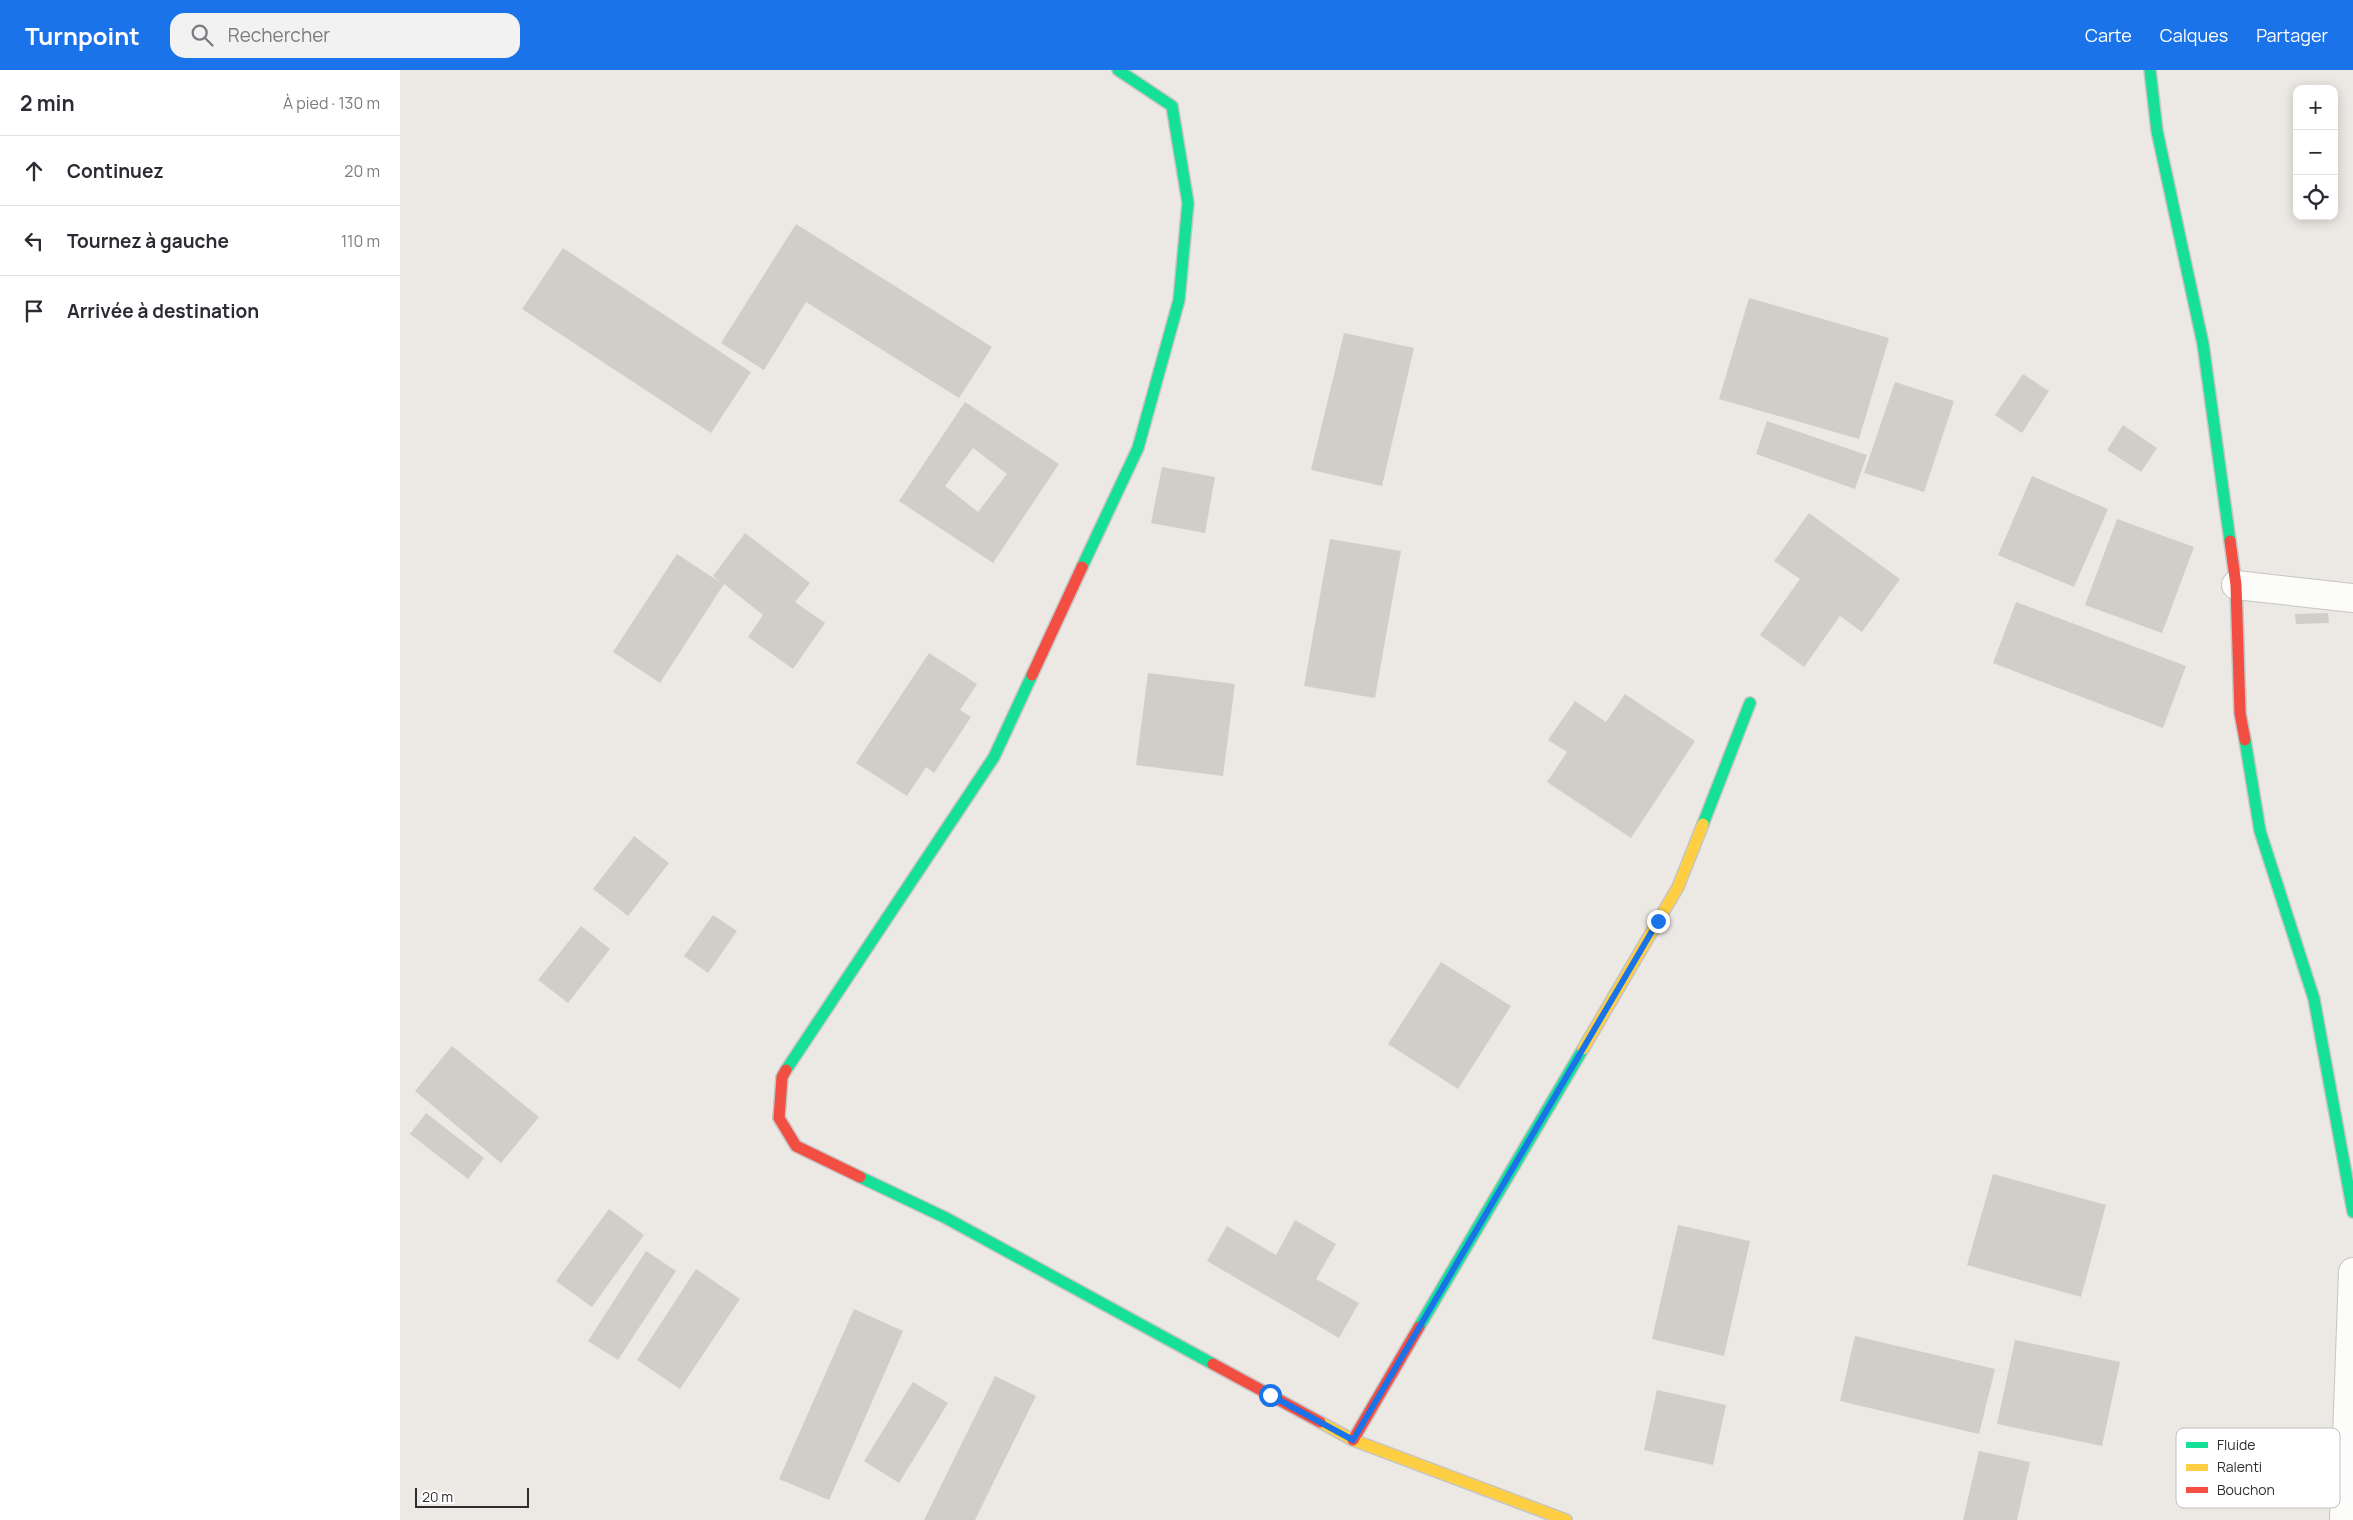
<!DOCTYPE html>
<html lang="fr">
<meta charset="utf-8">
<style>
body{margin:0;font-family:Manrope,sans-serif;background:#f2f2f3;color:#2b2b33}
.controls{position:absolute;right:15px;top:15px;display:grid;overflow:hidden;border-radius:10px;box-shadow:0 2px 12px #0003}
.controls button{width:45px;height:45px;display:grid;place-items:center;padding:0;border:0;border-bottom:1px solid #e1e1e2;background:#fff;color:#2b2b33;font:25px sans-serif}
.scale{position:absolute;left:15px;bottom:12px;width:114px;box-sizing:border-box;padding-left:5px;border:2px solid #2e2e2e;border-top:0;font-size:14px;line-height:18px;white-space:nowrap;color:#2e2e2e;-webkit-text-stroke:4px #fff;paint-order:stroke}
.stop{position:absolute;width:15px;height:15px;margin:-11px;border:4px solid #1a73e8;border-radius:50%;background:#fff}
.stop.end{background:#1a73e8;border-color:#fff;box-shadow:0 1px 5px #0008}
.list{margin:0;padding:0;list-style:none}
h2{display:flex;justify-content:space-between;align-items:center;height:65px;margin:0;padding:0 20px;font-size:21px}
h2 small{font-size:16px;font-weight:400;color:#7c7c81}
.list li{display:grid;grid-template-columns:32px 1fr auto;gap:15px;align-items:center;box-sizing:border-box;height:70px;padding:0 20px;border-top:1px solid #e1e1e2}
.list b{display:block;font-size:19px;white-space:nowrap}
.list em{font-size:16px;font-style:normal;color:#7c7c81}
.icon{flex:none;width:28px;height:28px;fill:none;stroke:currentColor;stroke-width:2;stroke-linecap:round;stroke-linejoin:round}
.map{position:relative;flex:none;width:1953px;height:1450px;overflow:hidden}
header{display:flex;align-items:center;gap:30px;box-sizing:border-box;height:70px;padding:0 25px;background:#1a73e8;color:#fff}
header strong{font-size:24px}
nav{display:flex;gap:28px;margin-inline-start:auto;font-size:18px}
.search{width:350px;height:45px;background:#f2f2f3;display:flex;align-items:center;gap:12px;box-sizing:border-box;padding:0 18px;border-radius:15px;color:#7c7c81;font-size:19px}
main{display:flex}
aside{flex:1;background:#fff}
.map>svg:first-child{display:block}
.building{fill:#d1ceca;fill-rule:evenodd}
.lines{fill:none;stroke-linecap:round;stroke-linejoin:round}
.street-casing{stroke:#c6c5c5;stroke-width:30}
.fast-casing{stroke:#c6c5c5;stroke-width:14}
.slow-casing{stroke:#c6c5c5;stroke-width:14}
.jam-casing{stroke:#c6c5c5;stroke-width:14}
.street{stroke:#fcfcfb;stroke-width:28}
.fast{stroke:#16e098;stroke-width:11}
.slow{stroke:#ffcf43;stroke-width:11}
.jam{stroke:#f24e42;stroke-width:11}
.route{stroke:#1a73e8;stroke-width:6}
.key{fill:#fff;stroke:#c0c0c0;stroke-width:1}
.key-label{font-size:14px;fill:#2e2e2e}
</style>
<header>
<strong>Turnpoint</strong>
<div class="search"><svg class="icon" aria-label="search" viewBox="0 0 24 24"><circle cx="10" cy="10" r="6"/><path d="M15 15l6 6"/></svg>Rechercher</div>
<nav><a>Carte</a><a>Calques</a><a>Partager</a></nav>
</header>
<main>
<aside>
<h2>2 min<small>À pied · 130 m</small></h2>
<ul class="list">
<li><svg class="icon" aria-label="ahead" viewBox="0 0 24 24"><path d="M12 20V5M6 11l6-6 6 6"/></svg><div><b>Continuez</b></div><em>20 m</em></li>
<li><svg class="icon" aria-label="left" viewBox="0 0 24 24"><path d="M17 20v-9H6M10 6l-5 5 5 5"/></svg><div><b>Tournez à gauche</b></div><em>110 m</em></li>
<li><svg class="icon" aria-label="arrive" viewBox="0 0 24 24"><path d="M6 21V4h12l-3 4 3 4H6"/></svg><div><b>Arrivée à destination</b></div></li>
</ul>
</aside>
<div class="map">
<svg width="1953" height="1450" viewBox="0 0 1953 1450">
<rect width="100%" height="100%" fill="#ece8e4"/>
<path class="building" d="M396,154L592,277L559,328L406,232L364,300L321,273Z
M163,178L351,302L311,363L122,239Z
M1349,228L1489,268L1459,369L1319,329Z
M944,263L1014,278L982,416L911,400Z
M1623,304L1649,321L1622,363L1595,345Z
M1495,312L1554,331L1524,422L1464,403Z
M565,332L659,394L593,493L499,431ZM573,378L607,404L578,442L545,416Z
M1367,351L1467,385L1455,419L1356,384Z
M1723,355L1757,378L1741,402L1707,380Z
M762,397L815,407L805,463L751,453Z
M1632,406L1708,439L1674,517L1598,485Z
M1409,443L1500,509L1462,562L1440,546L1404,597L1360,565L1400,509L1374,491Z
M1717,449L1794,477L1762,563L1685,535Z
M345,463L410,513L395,532L425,553L393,599L348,567L363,545L324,514L260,613L213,582L277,484L321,513L313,506Z
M930,469L1001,481L975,628L904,616Z
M1616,532L1786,596L1763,658L1593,593Z
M1928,543L1929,553L1896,554L1895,544Z
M529,583L577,614L560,640L571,647L534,703L526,697L507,726L456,693Z
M748,603L835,614L823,706L736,695Z
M1225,624L1295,671L1231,768L1147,712L1167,682L1148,670L1175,631L1206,652Z
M234,766L269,793L228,846L193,819Z
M313,845L337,861L308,903L284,886Z
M181,856L210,879L168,933L138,910Z
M1041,892L1111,936L1058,1019L988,974Z
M52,976L139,1047L101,1093L15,1021Z
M26,1043L84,1088L68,1109L10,1064Z
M1593,1104L1706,1135L1681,1227L1567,1195Z
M209,1139L244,1165L192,1237L156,1211Z
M895,1150L936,1174L916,1209L959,1233L939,1268L807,1191L827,1156L876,1185Z
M1278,1155L1350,1171L1324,1286L1252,1269Z
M246,1181L276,1201L218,1290L188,1271Z
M296,1199L340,1229L280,1319L237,1290Z
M454,1239L503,1261L429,1430L379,1409Z
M1455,1266L1595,1299L1579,1364L1440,1331Z
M1615,1270L1720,1292L1702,1376L1597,1354Z
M595,1306L636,1326L575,1450H524Z
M513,1312L548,1333L499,1413L464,1391Z
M1257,1320L1326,1335L1313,1395L1244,1380Z
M1579,1381L1630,1392L1617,1450H1563Z"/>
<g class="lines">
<g class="street-casing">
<path id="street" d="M1836,515L1953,528
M1944,1450L1953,1202"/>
</g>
<g class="fast-casing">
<path id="fast" d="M1750,0L1757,61L1803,274L1830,471
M682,497L738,378L779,230L788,133L772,36L718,0
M1845,670L1860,761L1914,929L1953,1142
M1303,754L1350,633
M386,1000L594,687L632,605
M460,1107L546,1148L813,1294
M1019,1257L1183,979"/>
</g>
<g class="slow-casing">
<path id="slow" d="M1183,979L1278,817L1303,754
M920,1352L953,1370L1166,1450"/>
</g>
<g class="jam-casing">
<path id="jam" d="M1830,471L1836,515L1840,643L1845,670
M632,605L682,497
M386,1000L382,1007L379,1048L396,1076L460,1107
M813,1294L920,1352
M953,1370L1019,1257"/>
</g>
<use href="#street" class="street"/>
<use href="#fast" class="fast"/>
<use href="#slow" class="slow"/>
<use href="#jam" class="jam"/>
</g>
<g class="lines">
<path class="route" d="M870,1325L953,1370L1258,851"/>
</g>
<rect x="1776" y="1358" width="164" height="80" rx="8" class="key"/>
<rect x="1786" y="1372" width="22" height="6" fill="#16e098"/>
<rect x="1786" y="1394" width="22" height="7" fill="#ffcf43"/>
<rect x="1786" y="1417" width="22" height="6" fill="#f24e42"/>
<g class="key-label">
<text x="1817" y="1380">Fluide</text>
<text x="1817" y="1402">Ralenti</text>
<text x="1817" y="1425">Bouchon</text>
</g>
</svg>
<div class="controls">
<button>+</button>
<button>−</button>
<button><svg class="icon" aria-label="locate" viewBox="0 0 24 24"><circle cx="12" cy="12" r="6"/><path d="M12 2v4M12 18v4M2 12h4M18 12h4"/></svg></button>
</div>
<div class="scale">20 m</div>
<div class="stop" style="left:870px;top:1325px"></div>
<div class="stop end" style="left:1258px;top:851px"></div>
</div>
</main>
